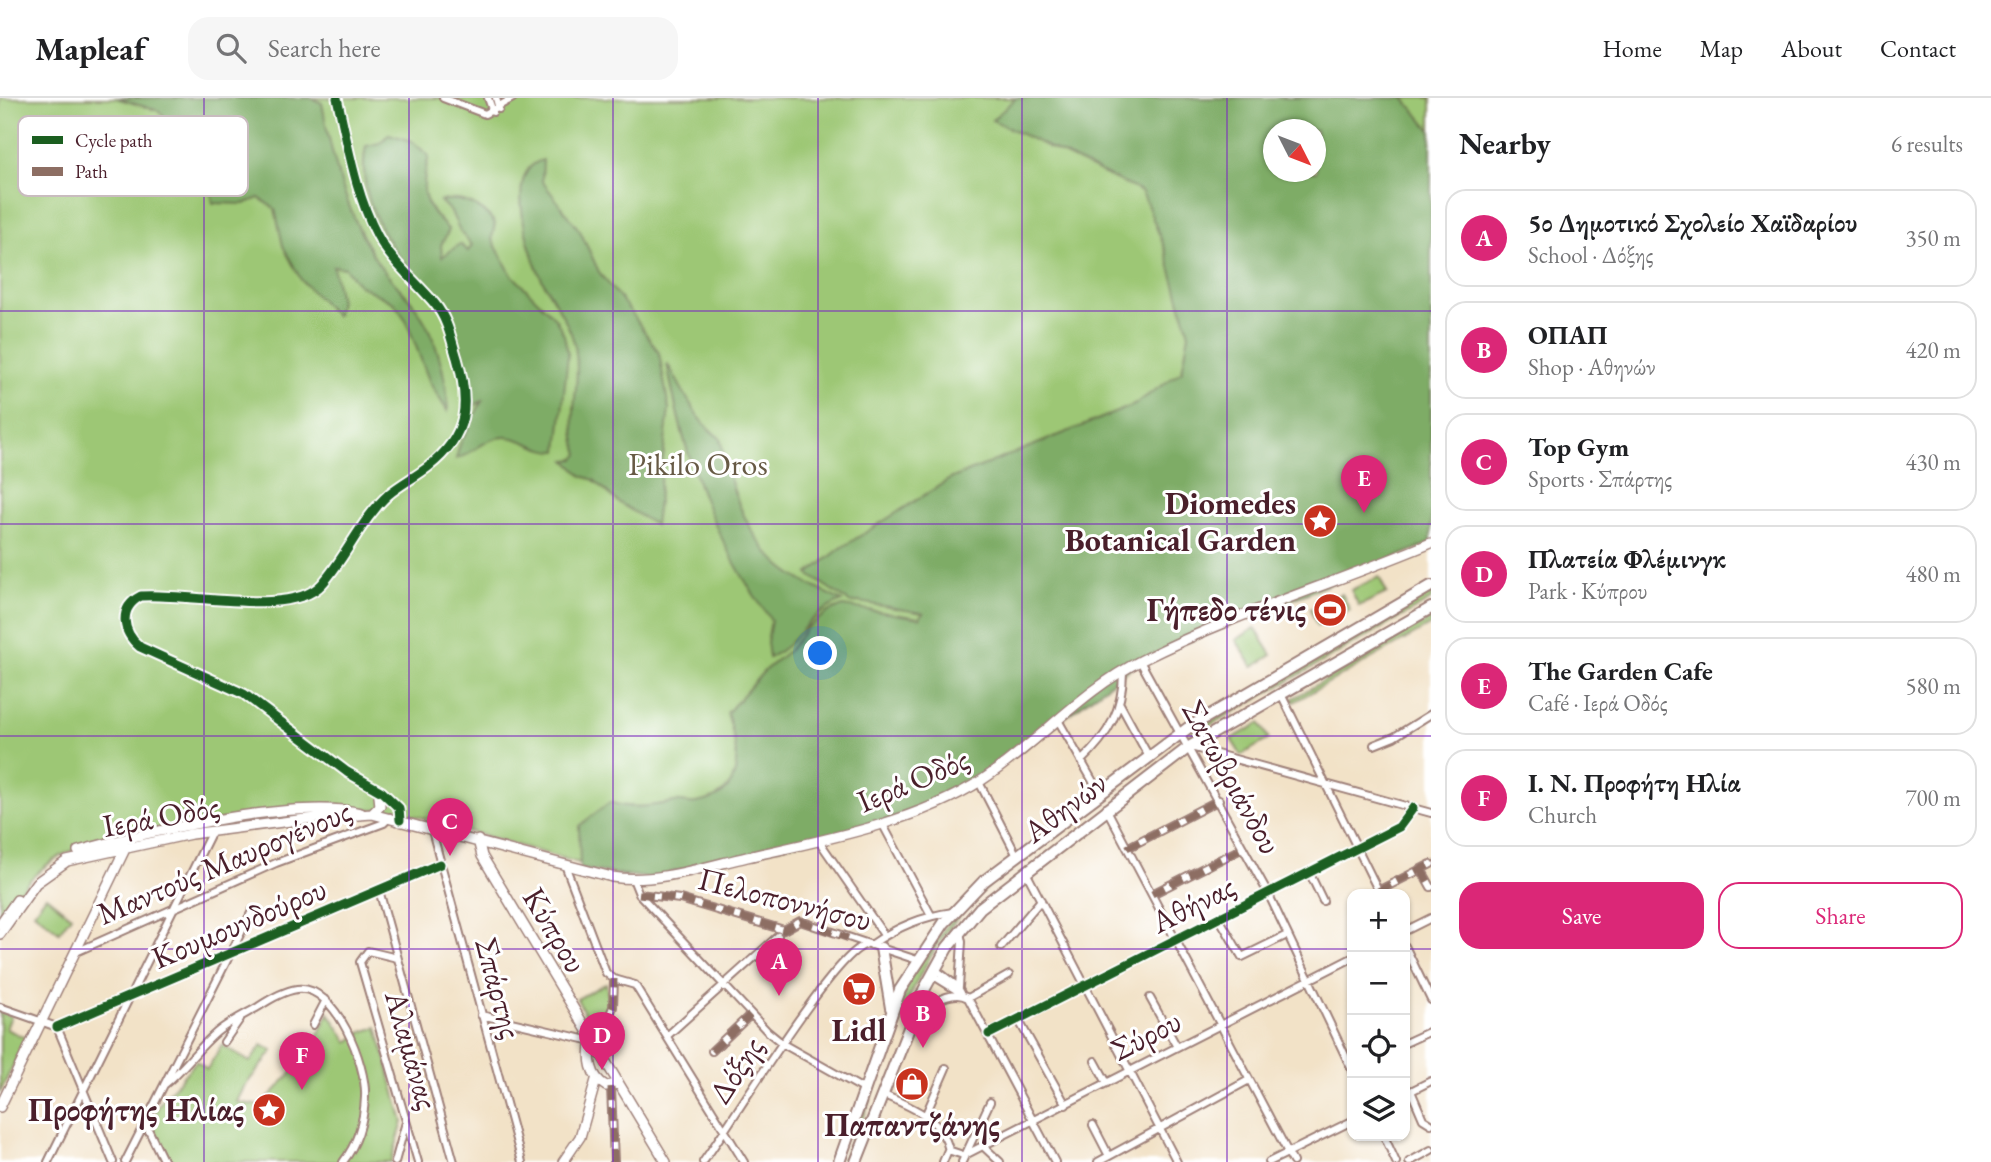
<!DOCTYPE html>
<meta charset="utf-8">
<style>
body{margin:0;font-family:"EB Garamond",serif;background:#f6f6f6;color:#202124}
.controls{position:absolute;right:21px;bottom:21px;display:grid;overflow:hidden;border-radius:14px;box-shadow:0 2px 5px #0004}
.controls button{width:63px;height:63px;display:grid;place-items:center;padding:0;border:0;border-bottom:2px solid #e0e0e0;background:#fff;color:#202124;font:35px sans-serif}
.compass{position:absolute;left:1263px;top:21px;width:63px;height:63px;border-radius:50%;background:#fff;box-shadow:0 2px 5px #0004;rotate:132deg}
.you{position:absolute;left:821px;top:556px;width:24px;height:24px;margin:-18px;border:5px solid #fff;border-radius:50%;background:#1a73e8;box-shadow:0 0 0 10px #1a73e833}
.badge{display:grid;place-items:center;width:46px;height:46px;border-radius:50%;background:#db2777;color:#fff;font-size:23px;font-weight:700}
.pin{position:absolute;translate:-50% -58px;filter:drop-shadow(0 2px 4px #0008)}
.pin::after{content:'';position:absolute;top:37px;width:24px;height:21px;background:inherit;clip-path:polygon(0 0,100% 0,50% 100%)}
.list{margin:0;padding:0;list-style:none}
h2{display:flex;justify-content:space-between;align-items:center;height:91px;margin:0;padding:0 28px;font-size:30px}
h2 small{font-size:23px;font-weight:400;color:#757577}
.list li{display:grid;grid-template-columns:46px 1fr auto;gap:21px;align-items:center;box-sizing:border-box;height:98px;margin:0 14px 14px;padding:0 14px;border:2px solid #e0e0e0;border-radius:21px}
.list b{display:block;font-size:26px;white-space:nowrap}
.list p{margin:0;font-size:23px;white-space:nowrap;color:#757577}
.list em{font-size:23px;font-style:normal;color:#757577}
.actions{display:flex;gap:14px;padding:21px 28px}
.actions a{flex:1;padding:16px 0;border:2px solid #db2777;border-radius:21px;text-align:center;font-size:24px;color:#db2777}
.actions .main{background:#db2777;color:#fff}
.icon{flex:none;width:38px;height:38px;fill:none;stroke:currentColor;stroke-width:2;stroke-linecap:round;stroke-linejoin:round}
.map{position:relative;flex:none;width:1431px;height:1064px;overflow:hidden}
header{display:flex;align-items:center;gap:42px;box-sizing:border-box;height:98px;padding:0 35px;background:#fff;border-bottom:2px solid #e0e0e0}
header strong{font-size:33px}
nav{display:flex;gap:38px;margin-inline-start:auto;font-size:24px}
.search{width:490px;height:63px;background:#f6f6f6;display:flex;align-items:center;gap:18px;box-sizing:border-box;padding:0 24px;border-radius:21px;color:#757577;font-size:26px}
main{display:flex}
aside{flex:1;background:#fff}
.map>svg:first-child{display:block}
.green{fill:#9dc774;stroke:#747350;stroke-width:2;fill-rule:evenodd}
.forest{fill:#7eac66;stroke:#646648;stroke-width:2;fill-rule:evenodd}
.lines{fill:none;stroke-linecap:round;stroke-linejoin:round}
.street-casing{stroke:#9e8079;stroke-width:10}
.secondary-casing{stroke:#9e8079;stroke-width:12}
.highway-casing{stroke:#9e8079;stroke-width:14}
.street{stroke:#fff;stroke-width:6}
.secondary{stroke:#fff;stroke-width:9}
.highway{stroke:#fff;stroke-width:10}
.quiet{stroke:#8d6e63;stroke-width:7;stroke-dasharray:14 7;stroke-linecap:butt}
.cycleway-casing{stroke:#fff;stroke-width:13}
.cycleway{stroke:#1b5e20;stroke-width:9}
.grid{fill:none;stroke:#7b2cbf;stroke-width:2;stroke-opacity:0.55}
.labels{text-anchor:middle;stroke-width:6;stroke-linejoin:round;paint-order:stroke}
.park-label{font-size:32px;fill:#675a45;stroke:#fff}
.poi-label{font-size:32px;font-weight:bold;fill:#4a1f2b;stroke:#fff;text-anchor:end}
.street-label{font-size:32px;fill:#4a1f2b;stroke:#fff}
.key{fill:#fff;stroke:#c9bcbf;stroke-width:2}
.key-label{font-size:19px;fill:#4a1f2b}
</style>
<header>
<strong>Mapleaf</strong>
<div class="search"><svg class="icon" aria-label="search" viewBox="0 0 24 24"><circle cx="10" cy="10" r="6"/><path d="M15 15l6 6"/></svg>Search here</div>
<nav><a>Home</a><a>Map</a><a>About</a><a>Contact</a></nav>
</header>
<main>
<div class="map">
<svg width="1431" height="1064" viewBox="0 0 1431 1064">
<rect width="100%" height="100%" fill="#fff"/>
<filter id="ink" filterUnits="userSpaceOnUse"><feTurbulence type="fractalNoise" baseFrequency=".0143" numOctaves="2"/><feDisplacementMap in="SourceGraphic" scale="14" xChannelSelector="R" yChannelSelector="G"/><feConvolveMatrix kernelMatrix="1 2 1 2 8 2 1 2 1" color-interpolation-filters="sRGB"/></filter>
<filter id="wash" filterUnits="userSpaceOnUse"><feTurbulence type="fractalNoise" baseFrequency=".00686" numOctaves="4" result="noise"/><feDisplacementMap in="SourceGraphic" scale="28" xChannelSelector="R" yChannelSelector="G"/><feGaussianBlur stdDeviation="1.57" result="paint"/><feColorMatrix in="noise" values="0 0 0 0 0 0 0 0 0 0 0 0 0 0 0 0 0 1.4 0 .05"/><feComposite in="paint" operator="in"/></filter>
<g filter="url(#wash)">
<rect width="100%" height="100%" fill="#f2e2c7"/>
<path class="green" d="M0,0H1431V440L627,779L406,715C305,697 178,733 76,751C41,764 21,790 0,820ZM1274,32H1316V74H1274Z
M1379,479L1387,495L1359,508L1351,492Z
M1431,495V502L1193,637L1191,634Z
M1342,496L1350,512L1317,528L1310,511Z
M1431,521V527L1294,604L1292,601Z
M1255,530L1272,557L1253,569L1236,542Z
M1260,625L1269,641L1241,657L1231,641Z
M1102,699L1090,712C1051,742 1006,769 972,804C906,871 880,978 848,1064H842L912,877L947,827L986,786Z
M46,798L71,818L59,834L34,814Z
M606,885L610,908L596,938L577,901Z
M0,914L11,918L6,931L26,940L0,995Z
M329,915L348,944L362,934L377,929L403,1024L391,1064H169L149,1026L160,1005L196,963L207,971L222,947L250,964L262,947L273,953L244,989L237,1004L261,1008L308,957Z"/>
<path class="forest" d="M116,0H311L322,5C331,58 347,116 376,162C386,178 399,189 411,203C435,232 447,277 448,314L430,285L406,222L394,205L359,187L345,170L333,168L340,203L336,218L301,182L283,148L275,111L259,100L244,106L213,105L210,89L215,68L195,41L173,29L159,13Z
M1016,0H1404L1431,32V445L1140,563L979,684L882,725L647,780L580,771L579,728L610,704C630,712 653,708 674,704C681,703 689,706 696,705C748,698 739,652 727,615L765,572L789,552L807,530L828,514L843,508L920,520L923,515L859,504L851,505L808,476L841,450L950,381L1134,307L1182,273L1189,236L1165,151L1142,94L992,22ZM1274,32H1316V74H1274Z
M389,36L412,43L429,58C419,95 422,106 449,132L441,147L442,159L460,146L468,153L472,147L461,135L451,114L440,103C462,98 482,108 495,125L492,141L511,176L556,221L564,237L568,256L558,353C540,354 524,340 506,339C487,338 473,356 456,361L460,346L482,303L473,308C468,273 459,236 441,206C433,193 422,185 412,174C382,141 356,93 366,48L380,45Z
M543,62L542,83L580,133L599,174L631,214L659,255L669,311L655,427L618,404L594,382L582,378L566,362L575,361L579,356C566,317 581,291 576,255C573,227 551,202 540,177C528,150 503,71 543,62Z
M667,265C682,289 696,324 720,340C729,385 744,435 780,467C798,483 821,492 842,503C803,519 800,544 769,560L767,544L771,522C713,441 684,362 667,265Z"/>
</g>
<g filter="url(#ink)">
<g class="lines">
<g class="street-casing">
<path id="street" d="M443,0L485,16L513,0
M488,0L493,14
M496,0L499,11
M1140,563L1268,795L1352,972
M1281,596L1380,796
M1120,606L1149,659
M1058,622L1099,694
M1374,647L1394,639L1431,616
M1191,649L1431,715
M1081,663C1109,637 1123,612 1123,573
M979,684L1016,756
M1106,710L1293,1064
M882,725L931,817
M431,729L522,1064
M819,743L884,837
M1127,750L1219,702
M565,767L606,875L614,881L635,887L744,1064
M1421,771L1431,789
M1026,774L1177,1064
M1309,774L1323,803
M633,781L639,796L767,933L783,946L865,992
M379,792L454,1064
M1378,793L1431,766
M639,796L680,801L784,832L800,823L917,862
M1152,796L1243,750
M1219,820L1242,859L1287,837
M1405,833L1431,820
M871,847C895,830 924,818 953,814
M1405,848L1431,902
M1001,849L1041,802
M76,854L276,765L384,725L390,719
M397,860L368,853L360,864L418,1064
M932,877L961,895L957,888L935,871
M959,889L962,844L960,834
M968,900L1009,877
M1150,900L1177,949
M0,909L57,929L113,1064
M916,915C931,907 952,890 968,900L1055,1064
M481,917L592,943
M1018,921L1066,1007
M313,927L326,902
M57,929L440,766
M989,936L1399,729L1413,710
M667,938L778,838
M224,944L240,921
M1405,945L1431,933
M596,949L613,909L614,881
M712,953L750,917
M1095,963L1107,985
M164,987C184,971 198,950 217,934C229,924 244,917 258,909C270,901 283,893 297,891C336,886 367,968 365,999C364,1022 357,1046 343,1064
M611,989L614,1064
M1411,993L1423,1021L1431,1026
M882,996C910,1009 941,1018 949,1052
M1405,996L1431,983
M926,1016L946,970
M145,1025L164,1064
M1093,1027L1109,1058
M1384,1038L1396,1064
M984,1049L1000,1064
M963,1058L1352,860
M48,1064L212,733
M125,1064L252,813
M395,1064L406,1024
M703,1064C731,1026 832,858 865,847
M943,1064L948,1052L963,1057
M962,1064L990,1004
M1098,1064L1249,982
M1269,1064L1352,1023
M1409,1064L1431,1052"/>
</g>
<g class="secondary-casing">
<path id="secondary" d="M337,0C348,46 355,95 377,137C391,164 416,183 435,206C448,222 451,241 457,260C470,305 469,337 428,369C415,379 401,386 389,396C361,421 347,458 322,486C292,520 186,494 141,498C118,510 122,534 140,549L244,596L347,674L382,694L399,710L400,722
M372,716L380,708L379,698
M478,742L482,758L666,1064
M78,753C143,735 298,699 361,715
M0,826L17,802
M0,836L36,785L67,763L191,736L306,721L372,716L612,779C655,786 704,769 747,759C823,742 915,725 982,682C1037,646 1082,592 1142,562C1235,515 1336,485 1431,445
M592,943C588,960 590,979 606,988L618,986
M0,1009L126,749
M563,1064L580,1039L596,982"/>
</g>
<g class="highway-casing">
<path id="highway" d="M881,850L891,910
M839,1064L900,892L944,825L984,783L1188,630L1431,488
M856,1064L924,892L947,850L980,810L1189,649L1431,510"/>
</g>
<use href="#street" class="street"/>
<use href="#secondary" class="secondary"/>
<use href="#highway" class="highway"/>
<path class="quiet" d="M1127,750L1219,702
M1421,771L1431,789
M1378,793L1431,766
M639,796L680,801L784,832L800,823L848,840
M1152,796L1243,750
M596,949L613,909L614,881
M712,953L750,917
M611,989L614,1064"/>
<g class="cycleway-casing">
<path id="cycleway" d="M337,0C348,46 355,95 377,137C391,164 416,183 435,206C448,222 451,241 457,260C470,305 469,337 428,369C415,379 401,386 389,396C361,421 347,458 322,486C292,520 186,494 141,498C118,510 122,534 140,549L244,596L347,674L382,694L399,710L400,722
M57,929L440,766
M989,936L1399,729L1413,710"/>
</g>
<use href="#cycleway" class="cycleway"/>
</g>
</g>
<path class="grid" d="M204,0V1064M409,0V1064M613,0V1064M818,0V1064M1022,0V1064M1227,0V1064M0,213H1431M0,426H1431M0,638H1431M0,851H1352M1405,851H1431"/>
<defs>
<g id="sight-disc" transform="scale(1.75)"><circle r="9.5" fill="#c8321e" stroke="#fff"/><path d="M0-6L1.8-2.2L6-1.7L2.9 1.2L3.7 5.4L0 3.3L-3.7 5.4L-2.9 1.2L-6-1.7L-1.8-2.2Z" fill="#fff"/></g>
<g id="stadium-disc" transform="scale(1.75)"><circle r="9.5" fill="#c8321e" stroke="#fff"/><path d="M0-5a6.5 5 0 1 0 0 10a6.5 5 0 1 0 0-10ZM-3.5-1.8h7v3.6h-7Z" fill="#fff"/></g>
<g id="supermarket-disc" transform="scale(1.75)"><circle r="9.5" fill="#c8321e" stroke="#fff"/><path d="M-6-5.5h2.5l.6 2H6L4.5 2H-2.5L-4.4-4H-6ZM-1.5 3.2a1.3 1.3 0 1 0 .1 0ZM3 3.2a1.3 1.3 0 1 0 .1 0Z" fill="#fff"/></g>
<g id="shop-disc" transform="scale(1.75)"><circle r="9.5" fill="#c8321e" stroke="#fff"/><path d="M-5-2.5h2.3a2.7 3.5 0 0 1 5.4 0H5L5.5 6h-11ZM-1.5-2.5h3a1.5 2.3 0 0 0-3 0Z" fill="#fff"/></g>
</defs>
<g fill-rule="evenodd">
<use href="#sight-disc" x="1320" y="423"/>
<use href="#stadium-disc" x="1330" y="512"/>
<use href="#supermarket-disc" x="859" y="891"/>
<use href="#shop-disc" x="912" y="986"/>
<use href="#sight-disc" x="269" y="1012"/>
</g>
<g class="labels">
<g class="park-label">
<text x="698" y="377">Pikilo Oros</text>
</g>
<g class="poi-label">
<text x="1296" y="416">Diomedes<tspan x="1296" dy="37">Botanical Garden</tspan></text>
<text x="1306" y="523">Γήπεδο τένις</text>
<text x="859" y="943" text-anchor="middle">Lidl</text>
<text x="244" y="1023">Προφήτης Ηλίας</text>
<text x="912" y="1038" text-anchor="middle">Παπαντζάνης</text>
</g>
<g class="street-label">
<text transform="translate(1232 679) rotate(61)" y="11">Σατωβριάνδου</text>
<text transform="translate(913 682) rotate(-23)" y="11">Ιερά Οδός</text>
<text transform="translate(1065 709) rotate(-37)" y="11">Αθηνών</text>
<text transform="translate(161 718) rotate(-10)" y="11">Ιερά Οδός</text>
<text transform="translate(224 764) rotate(-23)" y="11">Μαντούς Μαυρογένους</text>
<text transform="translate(785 801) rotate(14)" y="11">Πελοποννήσου</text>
<text transform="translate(1193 806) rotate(-27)" y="11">Αθήνας</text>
<text transform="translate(239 825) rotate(-23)" y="11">Κουμουνδούρου</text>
<text transform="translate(555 832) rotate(59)" y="11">Κύπρου</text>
<text transform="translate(499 890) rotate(75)" y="11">Σπάρτης</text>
<text transform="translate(1146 937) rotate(-27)" y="11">Σύρου</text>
<text transform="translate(412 952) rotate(74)" y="11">Αλαμάνας</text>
<text transform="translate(736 972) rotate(-57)" y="11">Δόξης</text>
</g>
</g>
<rect x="18" y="18" width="230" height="80" rx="10" class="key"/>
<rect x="32" y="38" width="31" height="8" fill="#1b5e20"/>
<rect x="32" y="69" width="31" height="9" fill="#8d6e63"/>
<g class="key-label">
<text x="75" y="49">Cycle path</text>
<text x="75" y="80">Path</text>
</g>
</svg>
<div class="controls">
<button>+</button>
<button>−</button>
<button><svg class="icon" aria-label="locate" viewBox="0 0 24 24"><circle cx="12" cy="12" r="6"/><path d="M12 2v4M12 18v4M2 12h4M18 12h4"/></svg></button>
<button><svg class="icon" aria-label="layers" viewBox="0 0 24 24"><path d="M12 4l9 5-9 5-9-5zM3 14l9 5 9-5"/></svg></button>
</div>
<svg class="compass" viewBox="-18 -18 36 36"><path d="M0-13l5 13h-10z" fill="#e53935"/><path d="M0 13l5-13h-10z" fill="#757577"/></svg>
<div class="you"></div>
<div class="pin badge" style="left:779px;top:898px">A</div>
<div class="pin badge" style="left:923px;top:950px">B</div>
<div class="pin badge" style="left:450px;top:758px">C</div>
<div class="pin badge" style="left:602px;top:972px">D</div>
<div class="pin badge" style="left:1364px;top:415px">E</div>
<div class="pin badge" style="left:302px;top:992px">F</div>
</div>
<aside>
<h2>Nearby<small>6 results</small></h2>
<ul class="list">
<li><span class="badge">A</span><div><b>5ο Δημοτικό Σχολείο Χαϊδαρίου</b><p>School · Δόξης</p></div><em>350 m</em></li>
<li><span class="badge">B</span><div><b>ΟΠΑΠ</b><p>Shop · Αθηνών</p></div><em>420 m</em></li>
<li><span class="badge">C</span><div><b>Top Gym</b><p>Sports · Σπάρτης</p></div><em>430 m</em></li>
<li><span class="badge">D</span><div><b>Πλατεία Φλέμινγκ</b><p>Park · Κύπρου</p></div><em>480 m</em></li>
<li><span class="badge">E</span><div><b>The Garden Cafe</b><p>Café · Ιερά Οδός</p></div><em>580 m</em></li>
<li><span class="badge">F</span><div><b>Ι. Ν. Προφήτη Ηλία</b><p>Church</p></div><em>700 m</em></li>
</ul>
<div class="actions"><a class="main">Save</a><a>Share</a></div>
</aside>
</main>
